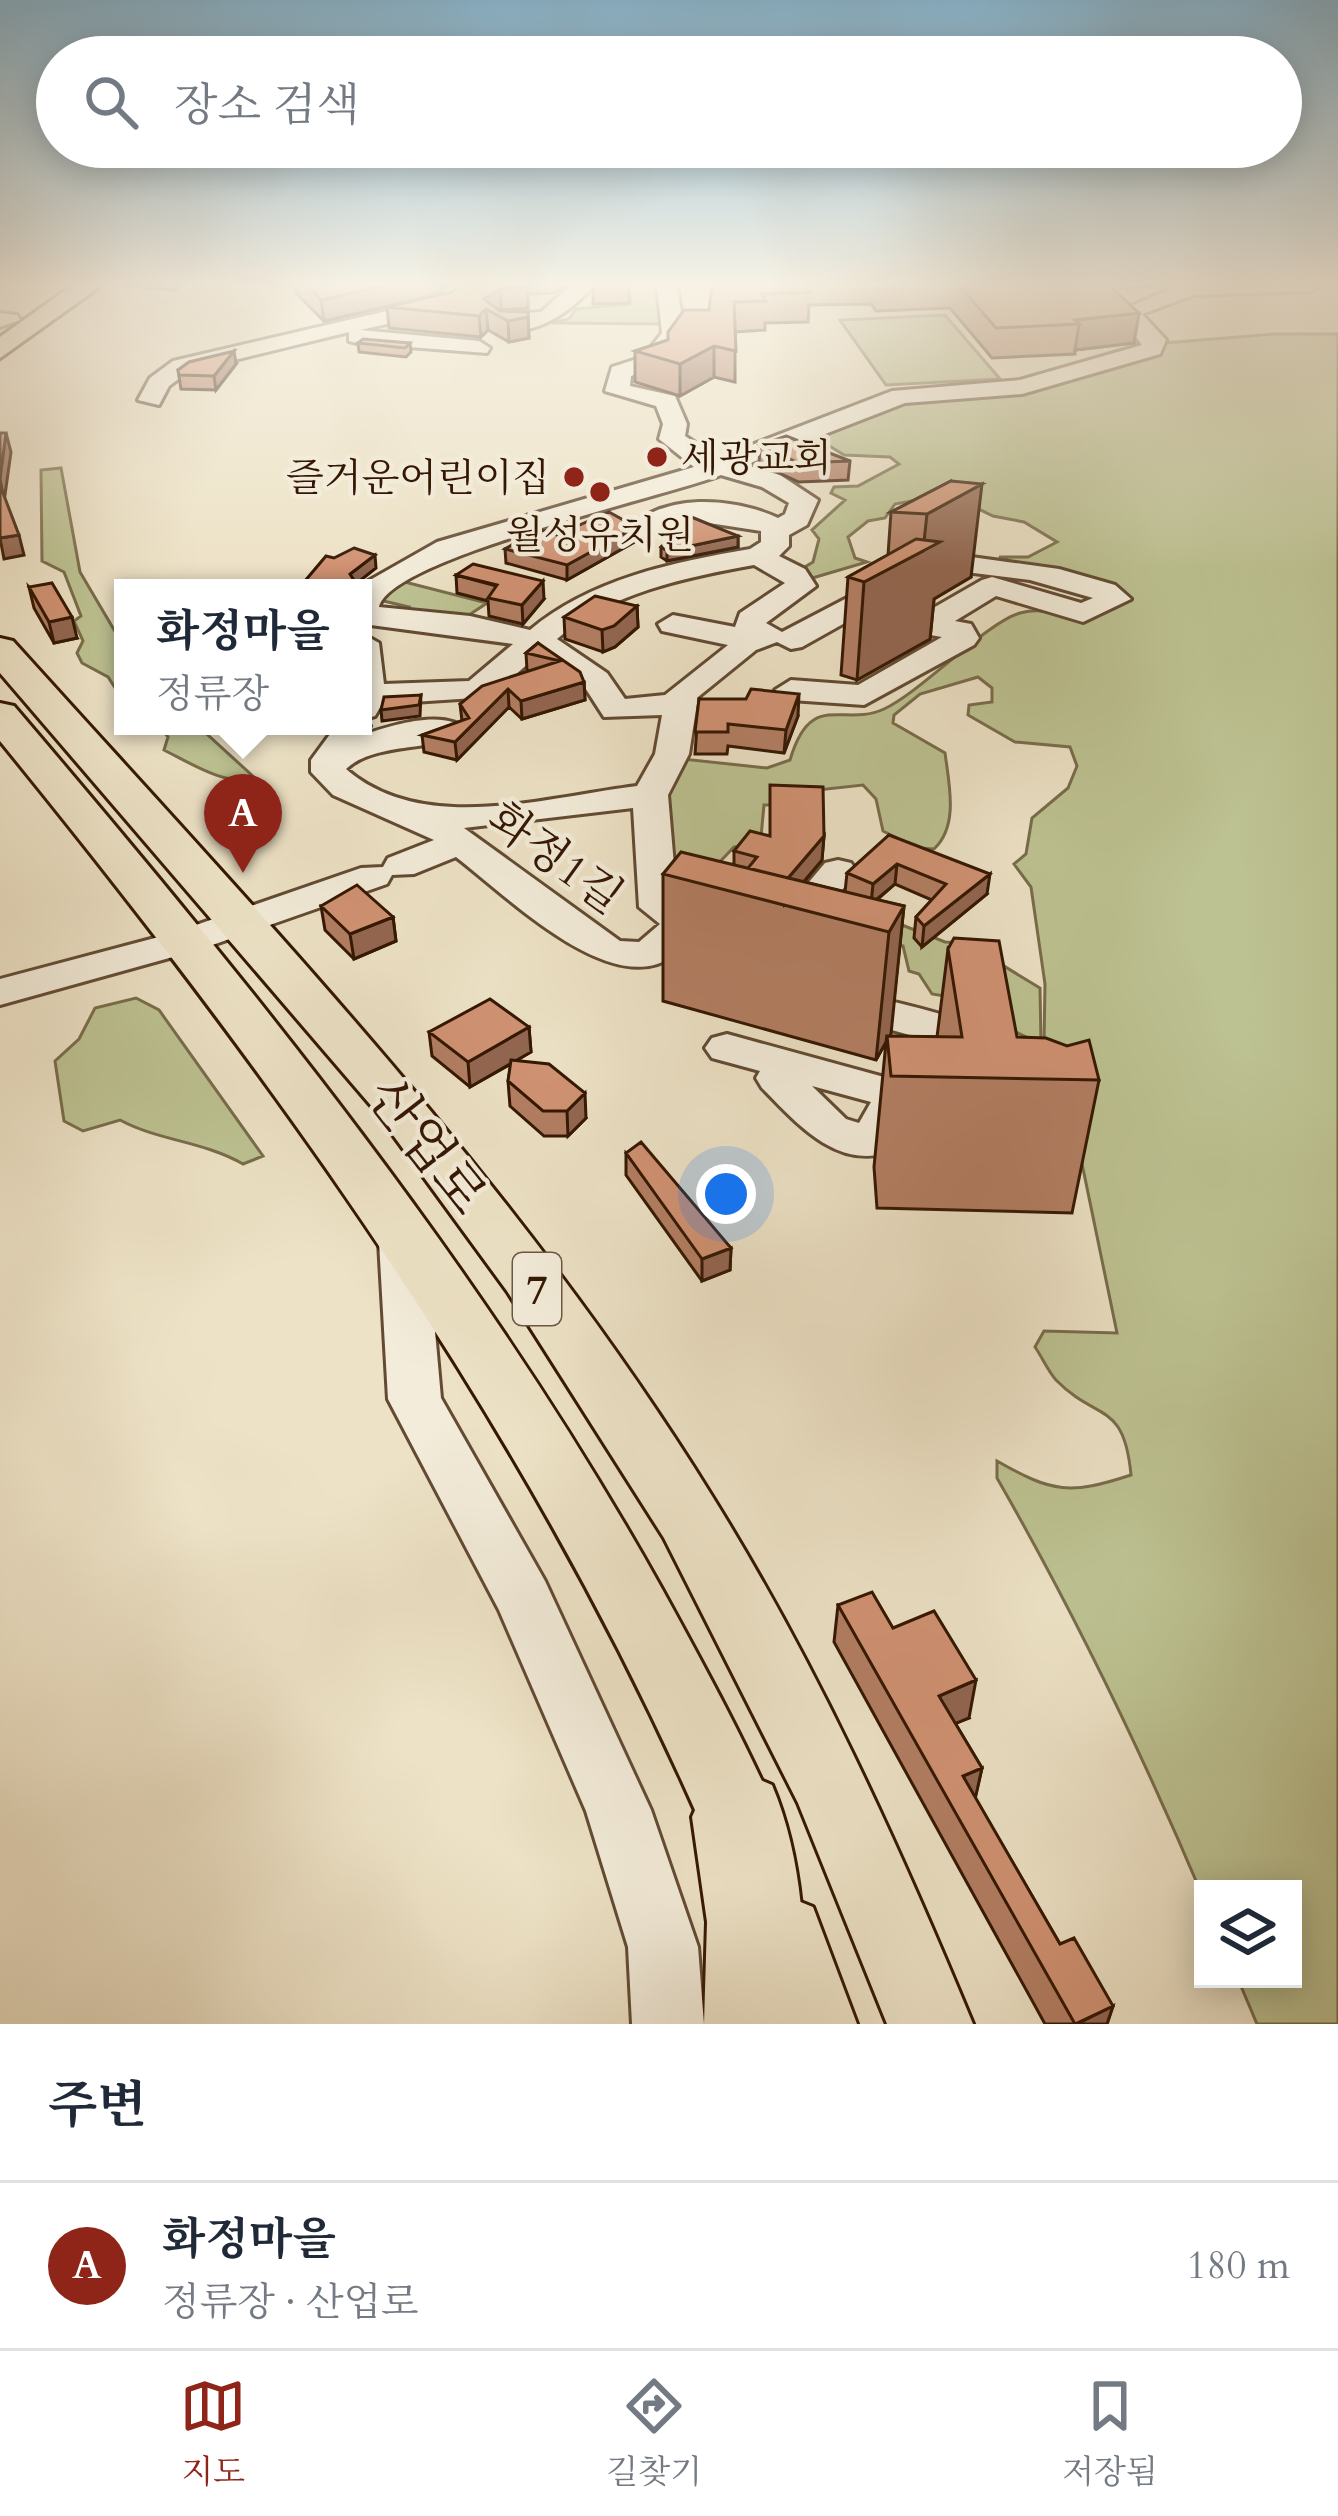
<!DOCTYPE html>
<html lang="ko">
<meta charset="utf-8">
<style>
body{margin:0;font-family:Cardo,"Noto Serif KR",serif;background:#f6f6f7;color:#1f2937}
.controls{position:absolute;right:36px;bottom:36px;display:grid;overflow:hidden;border-radius:0px;box-shadow:0 6px 30px #0003}
.controls button{width:108px;height:108px;display:grid;place-items:center;padding:0;border:0;border-bottom:3px solid #e0e1e3;background:#fff;color:#1f2937;font:60px sans-serif}
.you{position:absolute;left:726px;top:1194px;width:42px;height:42px;margin:-30px;border:9px solid #fff;border-radius:50%;background:#1a73e8;box-shadow:0 0 0 18px #1a73e833}
.badge{display:grid;place-items:center;width:78px;height:78px;border-radius:50%;background:#8f2418;color:#fff;font-size:39px;font-weight:700}
.pin{position:absolute;translate:-50% -99px;filter:drop-shadow(0 3px 6px #0008)}
.pin::after{content:'';position:absolute;top:63px;width:42px;height:36px;background:inherit;clip-path:polygon(0 0,100% 0,50% 100%)}
.popup{position:absolute;left:114px;top:579px;width:258px;height:156px;box-sizing:border-box;display:grid;place-content:center;border-radius:0px;background:#fff;filter:drop-shadow(0 3px 9px #0005);font-size:39px;white-space:nowrap;color:#747a83}
.popup b{font-size:45px;color:#1f2937}
.popup::after{content:'';position:absolute;left:50%;top:100%;margin-left:-24px;border:24px solid transparent;border-top-color:#fff}
.list{margin:0;padding:0;list-style:none}
h2{display:flex;justify-content:space-between;align-items:center;height:156px;margin:0;padding:0 48px;font-size:51px}
h2 small{font-size:39px;font-weight:400;color:#747a83}
.list li{display:grid;grid-template-columns:78px 1fr auto;gap:36px;align-items:center;box-sizing:border-box;height:168px;padding:0 48px;border-top:3px solid #e0e1e3}
.list b{display:block;font-size:45px;white-space:nowrap}
.list p{margin:0;font-size:39px;white-space:nowrap;color:#747a83}
.list em{font-size:39px;font-style:normal;color:#747a83}
.icon{flex:none;width:66px;height:66px;fill:none;stroke:currentColor;stroke-width:2;stroke-linecap:round;stroke-linejoin:round}
.map{position:relative;flex:none;width:1338px;height:2024px;overflow:hidden}
.search{position:absolute;background:#fff;box-shadow:0 6px 30px #0003;left:36px;right:36px;top:36px;height:132px;display:flex;align-items:center;gap:30px;box-sizing:border-box;padding:0 42px;border-radius:66px;color:#747a83;font-size:45px}
.sheet{height:324px;background:#fff}
nav{display:flex;justify-content:space-around;align-items:center;box-sizing:border-box;height:168px;border-top:3px solid #e0e1e3;background:#fff;font-size:33px;color:#747a83}
nav a{display:grid;justify-items:center;gap:6px}
nav .on{color:#8f2418}
.map>svg:first-child{display:block}
.green{fill:#bdc292;stroke:#786c4a;stroke-width:3}
.lines{fill:none;stroke-linecap:round;stroke-linejoin:round}
.minor-casing{stroke:#624a33;stroke-width:6}
.major-casing{stroke:#341702;stroke-width:6}
.highway-casing{stroke:#341702;stroke-width:6}
.minor{fill:#f3ecda;fill-rule:evenodd}
.major{fill:#ede2c6;fill-rule:evenodd}
.highway{fill:#ede2c6;fill-rule:evenodd}
.wall{fill:#b37e63;stroke:#341702;stroke-width:3}
.shaded-wall{fill:#926650;stroke:#341702;stroke-width:3}
.building{fill:#d09273;stroke:#341702;stroke-width:3}
.poi-dot{fill:#8f2418;stroke:#f3ecda;stroke-width:4.5}
.labels{text-anchor:middle;stroke-width:9;stroke-linejoin:round;paint-order:stroke}
.far-poi-label{font-size:39px;fill:#341702;stroke:#f3ecda;text-anchor:start}
.shield{fill:#f3ecda;stroke:#6d5743;stroke-width:3}
.shield-label{font-size:42px;font-weight:bold;fill:#341702}
.street-label{font-size:45px;fill:#341702;stroke:#f3ecda}
.near-street-label{font-size:54px;fill:#341702;stroke:#f3ecda}
</style>
<div class="map">
<svg width="1338" height="2024" viewBox="0 0 1338 2024">
<rect width="100%" height="100%" fill="#ede2c6"/>
<filter id="stains"><feTurbulence type="fractalNoise" baseFrequency=".00167" numOctaves="4"/><feColorMatrix values="0 0 0 0 .2 0 0 0 0 .09 0 0 0 0 .02 0 0 0 .5 -.17"/></filter>
<radialGradient id="worn" r=".72"><stop offset=".6" stop-color="#630" stop-opacity="0"/><stop offset="1" stop-color="#630" stop-opacity=".3"/></radialGradient>
<path class="green" d="M629,285H661L664,324L552,323L569,319L576,309L631,304Z
M945,315L1000,379L886,385L840,320Z
M1274,334H1338V2024H1257L1238,1979H1293V1889H1203V1897C1142,1753 1075,1614 997,1478V1461C1053,1493 1070,1495 1131,1475C1124,1400 1097,1422 1056,1380C1048,1371 1042,1357 1035,1347L1044,1331L1117,1333L1062,1067L1044,1044L1045,984L1031,887L1014,864L1026,854L1032,818L1068,788L1077,766L1070,747L1015,742L968,715L969,705L992,702V688L978,677L920,694L894,715L893,723L945,753C949,784 959,826 934,849L917,848L883,831L876,799L863,785L817,790L816,805H764L761,837L754,846L734,847L713,869L673,872L666,794L683,759L767,768L790,760C811,689 843,728 884,709C921,692 987,622 1020,613C1061,602 1073,637 1125,600L999,557H1028L1057,542L1024,522L993,516L948,494L895,504L885,518L868,521L848,537L855,558L867,562L809,579L798,571L813,562L819,539L812,530L845,500L831,493L834,487L858,486L899,464L890,457L844,455L812,435L905,398L996,394L1164,343Z
M61,468L80,572L123,645V700L108,677L82,663L77,653L83,641L74,621L81,616L64,572L42,561L41,470Z
M401,581L487,603L460,621L404,614L409,607L375,599Z
M160,726H198L255,778C227,787 190,763 164,750L168,737Z
M902,925L945,942L966,943L1040,988L1041,1044L990,1020L986,1003L932,994L919,974L909,971L903,946L844,944Z
M136,998L159,1010L263,1156L243,1164C203,1141 159,1141 120,1120L83,1131L64,1121L55,1061L79,1039L95,1008Z"/>
<g class="lines">
<g class="minor-casing">
<path id="minor" d="M451,285H473L453,309L360,330L479,341L490,348L487,353L357,343L349,341V332L189,371L169,386L159,405L138,400L150,378L173,361L438,299Z
M571,285H594C571,312 524,347 490,321L501,314L541,312Z
M657,285H677L684,333L659,367L631,376L630,386L675,396L687,424L685,436L718,458L892,391L1020,380L1142,345L1117,312L1181,285H1320L1310,291L1194,295L1142,314L1166,340L1160,354L1022,394L905,403L745,465L780,475L818,500L807,525L789,535V546L779,556L805,569L816,586L766,623L782,632L935,552L1059,569L1115,585L1131,599L1083,622L996,596L955,621L971,624L979,638L974,645L864,705L791,700L775,690L791,680L858,685L942,637L901,630L897,623L901,616L921,615L982,580L992,577L1081,603L1093,598L1030,580L941,569L802,647L791,649L777,642L756,650L698,697L689,754L668,795L677,901L703,920C694,932 686,947 673,956C611,1001 505,894 456,857L414,874L392,875L387,884L198,950L0,1005V979L170,934L361,868L383,867L388,858L434,840L333,795L311,772V760L336,726H363V634L379,643L384,684L469,681L513,644L363,624V588H356L437,542L694,467L659,439L663,424L656,406L605,391L612,367L643,357L662,333ZM721,475L762,487L789,503L785,514L778,518C733,497 662,492 627,531L641,539L683,519L761,531V542L750,549C674,562 590,579 530,630L470,616L379,607C390,558 664,497 721,475ZM754,565L785,583L740,613L735,627L673,615L658,624L662,631L728,645L665,695L625,699L607,673L557,639C609,593 687,577 754,565ZM539,654L584,686L604,717L662,715L655,754L637,786C546,797 423,836 346,769C376,740 452,751 468,732C447,707 390,726 363,735L370,726L364,719L375,716L382,704L490,697ZM633,808L639,907L660,924L639,942L620,941L464,828Z
M0,313L17,315L20,320L0,327Z
M838,860L851,863L857,871L851,879L804,937H776L770,929L776,921L825,863Z
M838,989C877,999 989,1018 1011,1051L1004,1061H974L917,1037L823,1011L817,1002L823,993Z
M727,1034L884,1077L900,1050H930L937,1060L887,1153C834,1168 796,1122 762,1088L756,1078L760,1071L712,1058L705,1048L712,1038ZM812,1086L871,1102L859,1123L846,1119Z
M403,1224L420,1229L427,1242L441,1398L545,1581L651,1810L698,1947L704,2024H632L628,1947L586,1811L499,1610L388,1399L379,1242L386,1229Z"/>
</g>
<g class="major-casing">
<path id="major" d="M73,285H102L0,358V337Z
M0,638L13,641C260,915 517,1181 712,1496C816,1663 898,1843 973,2024H887L798,1803L664,1538L507,1291L374,1109L0,673Z
M0,703L14,706C252,985 483,1268 662,1589C707,1671 752,1753 788,1840L776,1868L748,1880L720,1868C545,1451 284,1089 0,741Z
M783,1895L813,1907L857,2024H771L741,1937L753,1907Z"/>
</g>
<g class="highway-casing">
<path id="highway" d="M739,1771L772,1785C804,1861 805,1943 806,2024H704L707,1922L692,1817L706,1785Z"/>
</g>
<use href="#minor" class="minor"/>
<use href="#major" class="major"/>
<use href="#highway" class="highway"/>
</g>
<path class="wall" d="M112,285H181L175,290Z
M295,285H445L436,295L324,321L296,293Z
M527,285H565L555,293L528,294V308L500,310L528,312L529,338L509,342L488,330L481,337L389,328L387,307L452,292Z
M593,285H628L629,303L593,304Z
M712,285H1109L1134,343L1075,350V354L992,358L950,308L876,311L871,304L809,305L808,322L765,323V330L735,332V382L714,377L680,396L635,382V351L668,340L709,310Z
M358,343H410L411,352L406,357L359,352Z
M236,364L216,390L181,389L178,370Z
M760,445L850,461L848,480L799,482L759,464Z
M951,481L971,577L934,599L930,639L857,680L841,675L848,577L888,555L891,512Z
M676,517L738,536V547L667,561L661,557V547L680,532L676,527Z
M636,527V541L567,580L506,563L505,549L557,535Z
M456,575L544,599L523,624L489,616L488,601L457,593Z
M29,587L77,638L54,643L34,608Z
M637,606L638,627L615,647L603,652L565,639L564,617Z
M538,643L584,682L585,700L522,719L509,707L457,760L424,752L422,735L462,721L460,704L529,671L527,670L526,653Z
M699,699L798,716L784,753L728,746L727,754H695Z
M889,835L987,894L922,947L914,938L916,917L932,900L895,884L877,900L904,906L890,1036L937,1037L948,949L1017,1037L1099,1080L1072,1213L877,1208L874,1167L886,1042L876,1060L663,1001V874L734,864V851L769,836H824L822,860L804,882L845,892L847,873Z
M321,906L393,917L396,941L354,959L325,930Z
M529,1027L531,1052L517,1060L586,1118L568,1136H544L510,1106L508,1081L511,1064L470,1087L432,1056L429,1032Z
M626,1153L731,1248L730,1270L702,1281L626,1175Z
M838,1605L893,1628L969,1718L955,1723L982,1768L975,1798L1060,1944L1113,2006L1107,2024H1045L834,1642Z"/>
<path class="shaded-wall" d="M385,285H445L436,295L324,321L321,300Z
M1126,285H1165L1126,288Z
M500,289L501,310L495,314L486,309L488,330L481,337L479,316L484,299Z
M1139,313L1134,343L1075,350L1079,324L1075,320Z
M528,317L529,338L509,342L508,321Z
M714,346V377L680,396V364Z
M234,351L236,364L216,390L214,376Z
M6,433L11,452L4,502L0,478Z
M982,484L971,577L934,599L930,639L857,680L864,582L923,551L927,514Z
M636,527V541L567,580V565Z
M19,535L24,555L4,559L0,538Z
M738,536V547L667,561V551Z
M375,555L376,568L352,587L350,574Z
M543,581L544,599L523,624L522,605Z
M637,606L638,627L615,647L603,652L602,630Z
M72,617L77,638L54,643L49,622Z
M584,682L585,700L522,719L521,701Z
M508,689L509,707L457,760L455,742Z
M799,694L798,716L784,753L786,730Z
M421,695L420,716L382,721L381,710Z
M824,836L822,860L784,905L778,890Z
M897,864L895,884L871,904L873,884Z
M990,874L987,894L922,947L924,926Z
M904,906L891,1034L887,1040V1036L886,1042L876,1060L889,932Z
M393,917L396,941L354,959L350,934Z
M529,1027L531,1052L470,1087L468,1062Z
M585,1093L586,1118L568,1136L567,1111Z
M731,1248L730,1270L702,1281V1259Z
M976,1680L969,1718L933,1733L939,1696Z
M982,1768L974,1804L963,1776Z
M1113,2006L1107,2024H1077Z"/>
<path class="building" d="M307,285H385L321,300Z
M459,285H527V287L500,289L484,299L500,311L528,312V317L508,321L486,309L479,316L387,307L452,292Z
M712,285H807L810,292L762,294L766,301L734,302L736,351L714,346L680,364L635,351L668,340V332L684,310H709Z
M959,285H1109L1139,313L1075,320L1079,324L996,328Z
M363,339L410,343L405,348L358,343Z
M234,351L214,376L179,375L178,370L189,362Z
M0,433H6L0,478Z
M786,436L850,461L799,463L760,445Z
M951,481L982,484L927,514L891,512Z
M0,485L19,535L0,538Z
M609,512L636,527L567,565L505,549L538,529L557,535Z
M684,514L738,536L667,551L661,547L684,528L676,517Z
M916,539L940,542L864,582L848,577Z
M354,548L375,555L350,574L357,585L355,588H299L326,556L334,558Z
M473,564L543,581L522,605L488,598L497,585L456,575Z
M52,583L72,617L49,622L29,587Z
M595,596L637,606L614,626L602,630L564,617Z
M538,643L580,672L584,682L521,701L508,689L455,742L422,735L469,718L460,704L482,686L560,661L526,653Z
M751,689L799,694L786,730L728,724V732H695L699,699H746Z
M421,695L419,705L381,710L384,697Z
M770,785L823,787L824,836L788,878L748,868L757,857L734,851L750,831L770,836Z
M889,835L990,874L924,926L916,917L946,884L897,864L873,884L847,873Z
M681,852L904,906L889,932L663,874Z
M357,885L393,917L350,934L321,906Z
M954,938L999,941L1017,1037L1046,1038L1067,1046L1089,1040L1099,1080L891,1076L887,1036L962,1037L948,949Z
M490,999L529,1027L468,1062L429,1032Z
M511,1060L549,1064L585,1093L567,1111H543L508,1081Z
M641,1142L731,1248L702,1259L626,1153Z
M872,1592L893,1628L934,1611L976,1680L939,1696L982,1768L963,1776L1060,1944L1074,1938L1113,2006L1075,2024L838,1605Z"/>
<linearGradient id="sky" x2="0" y2="1"><stop stop-color="#88b8d4"/><stop offset="0.5" stop-color="#f7f2e5"/><stop offset="1" stop-color="#f7f2e5" stop-opacity="0"/></linearGradient>
<rect width="1338" height="569" fill="url(#sky)"/>
<g class="poi-dot">
<circle cx="657" cy="457" r="12"/>
<circle cx="574" cy="477" r="12"/>
<circle cx="600" cy="492" r="12"/>
</g>
<g class="labels">
<g class="far-poi-label">
<text x="681" y="471">세광교회</text>
<text x="550" y="491" text-anchor="end">즐거운어린이집</text>
<text x="600" y="548" text-anchor="middle">월성유치원</text>
</g>
<rect class="shield" x="513" y="1253" width="48" height="72" rx="9"/>
<g class="shield-label">
<text x="537" y="1304">7</text>
</g>
<g class="street-label">
<text transform="translate(556 857) rotate(36)" y="16">화정1길</text>
</g>
<g class="near-street-label">
<text transform="translate(428 1145) rotate(52)" y="19">산업로</text>
</g>
</g>
<rect width="100%" height="100%" filter="url(#stains)"/>
<rect width="100%" height="100%" fill="url(#worn)"/>
</svg>
<div class="controls">
<button><svg class="icon" aria-label="layers" viewBox="0 0 24 24"><path d="M12 4l9 5-9 5-9-5zM3 14l9 5 9-5"/></svg></button>
</div>
<div class="you"></div>
<div class="pin badge" style="left:243px;top:873px">A</div>
<div class="popup"><b>화정마을</b>정류장</div>
<div class="search"><svg class="icon" aria-label="search" viewBox="0 0 24 24"><circle cx="10" cy="10" r="6"/><path d="M15 15l6 6"/></svg>장소 검색</div>
</div>
<section class="sheet">
<h2>주변<small></small></h2>
<ul class="list">
<li><span class="badge">A</span><div><b>화정마을</b><p>정류장 · 산업로</p></div><em>180 m</em></li>
</ul>
</section>
<nav>
<a class="on"><svg class="icon" aria-label="map" viewBox="0 0 24 24"><path d="M3 6l6-2 6 2 6-2v14l-6 2-6-2-6 2zM9 4v14M15 6v14"/></svg>지도</a>
<a><svg class="icon" aria-label="directions" viewBox="0 0 24 24"><path d="M12 3l9 9-9 9-9-9zM9 14v-3h6M13 9l2 2-2 2"/></svg>길찾기</a>
<a><svg class="icon" aria-label="saved" viewBox="0 0 24 24"><path d="M7 4h10v16l-5-4-5 4z"/></svg>저장됨</a>
</nav>
